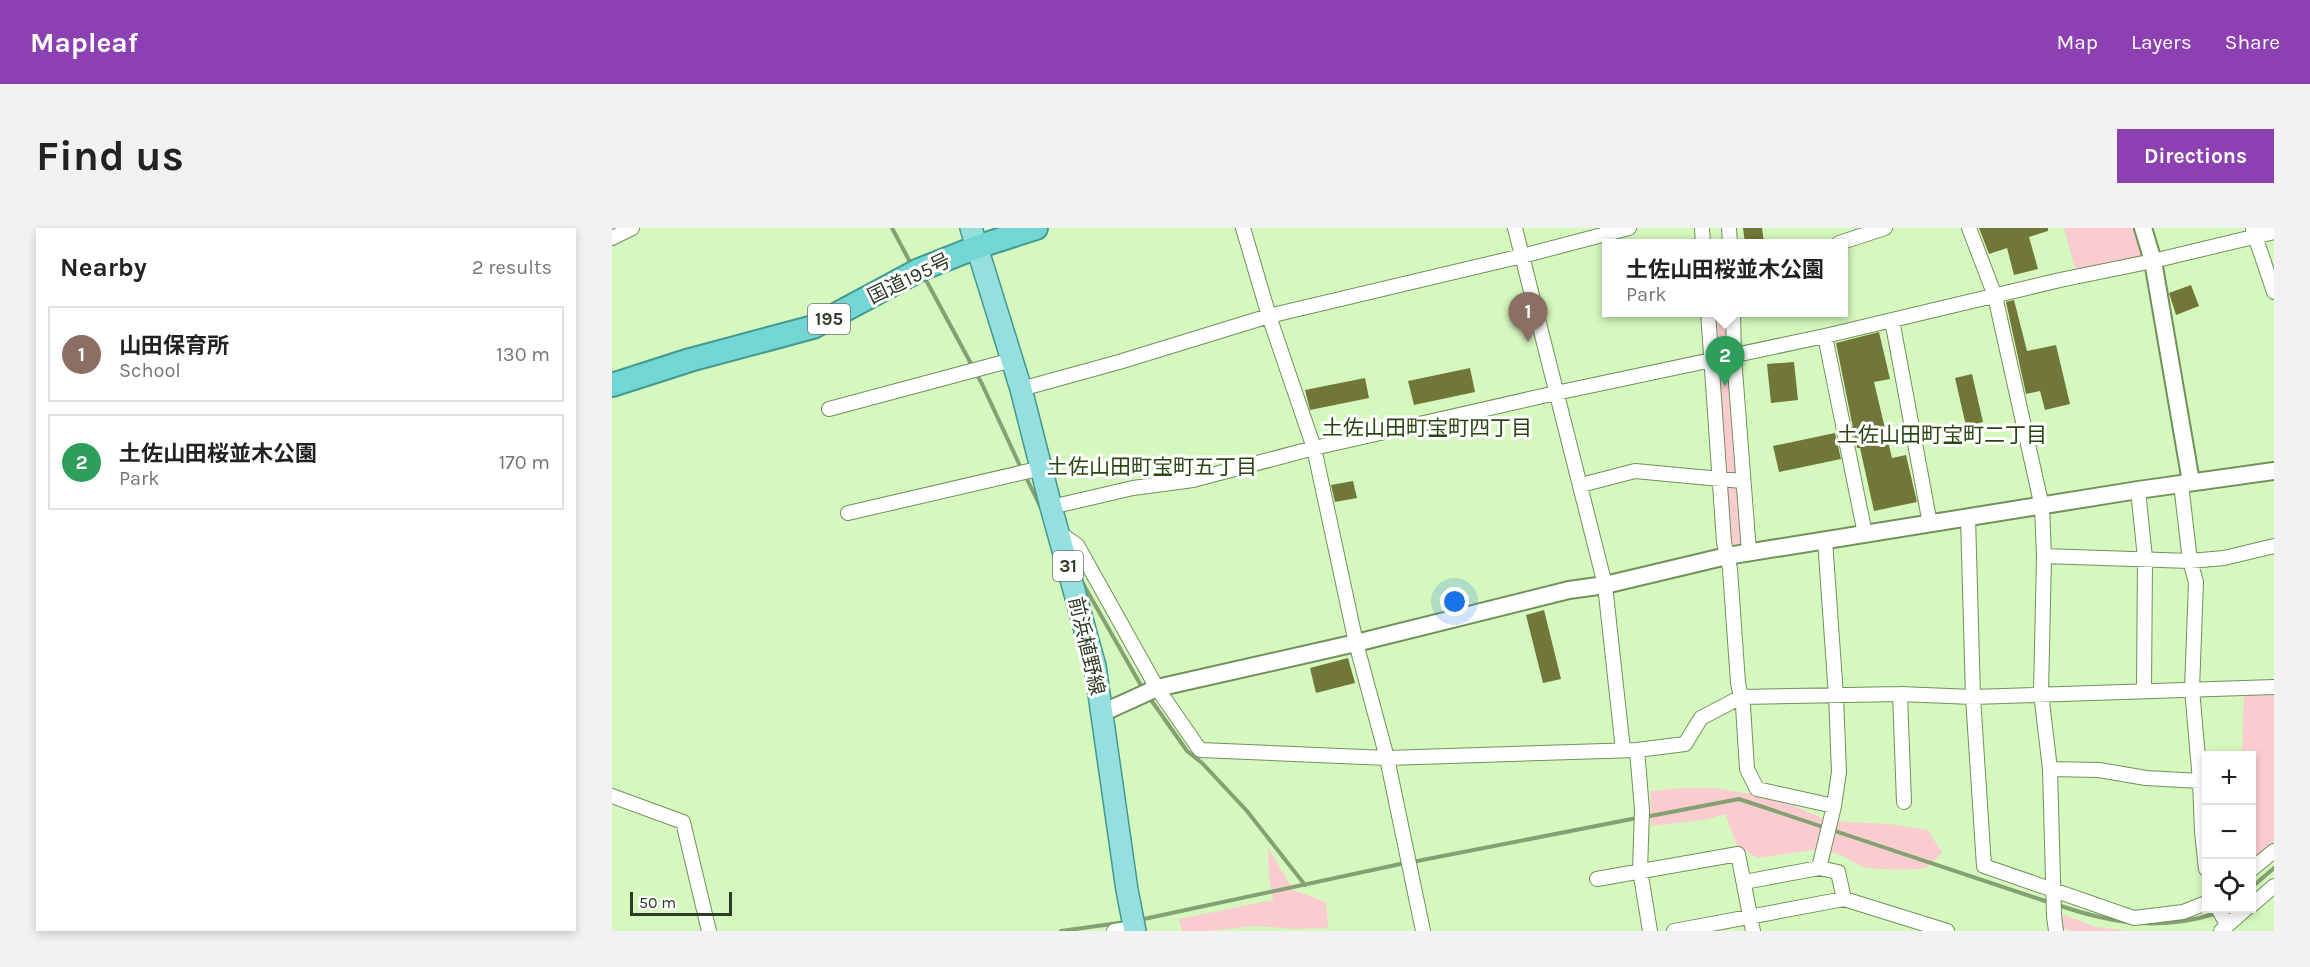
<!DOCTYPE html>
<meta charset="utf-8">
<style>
body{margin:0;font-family:Karla,"Noto Sans JP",sans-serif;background:#f2f2f2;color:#222}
.controls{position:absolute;right:18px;bottom:18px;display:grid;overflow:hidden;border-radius:0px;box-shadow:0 3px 9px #0003}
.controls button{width:54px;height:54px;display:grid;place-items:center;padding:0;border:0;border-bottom:2px solid #e0e0e0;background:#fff;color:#222;font:30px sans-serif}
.scale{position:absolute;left:18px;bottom:15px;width:102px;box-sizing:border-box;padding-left:6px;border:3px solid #2e3b25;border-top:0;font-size:16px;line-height:21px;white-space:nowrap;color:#2e3b25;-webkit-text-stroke:4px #fff;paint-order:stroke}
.you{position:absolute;left:843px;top:374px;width:21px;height:21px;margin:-15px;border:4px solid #fff;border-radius:50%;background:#1a73e8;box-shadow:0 0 0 9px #1a73e833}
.badge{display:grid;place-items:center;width:39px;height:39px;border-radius:50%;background:#8d40b1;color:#fff;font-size:20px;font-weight:700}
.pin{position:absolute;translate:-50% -50px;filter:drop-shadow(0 2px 3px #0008)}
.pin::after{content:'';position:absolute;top:32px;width:21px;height:18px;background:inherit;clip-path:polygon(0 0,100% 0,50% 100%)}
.popup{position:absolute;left:990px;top:11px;width:246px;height:78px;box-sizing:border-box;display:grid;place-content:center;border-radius:0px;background:#fff;filter:drop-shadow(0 2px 4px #0005);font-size:20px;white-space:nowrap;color:#767676}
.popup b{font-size:22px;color:#222}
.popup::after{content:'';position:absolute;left:50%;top:100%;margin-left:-12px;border:12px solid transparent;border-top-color:#fff}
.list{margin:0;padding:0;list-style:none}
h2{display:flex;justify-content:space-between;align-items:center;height:78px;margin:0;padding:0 24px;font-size:26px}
h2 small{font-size:20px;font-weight:400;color:#767676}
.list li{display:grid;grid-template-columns:39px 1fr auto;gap:18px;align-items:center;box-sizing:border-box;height:96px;margin:0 12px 12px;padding:0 12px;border:2px solid #e0e0e0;border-radius:0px}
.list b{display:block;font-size:22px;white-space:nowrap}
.list p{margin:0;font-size:20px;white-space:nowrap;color:#767676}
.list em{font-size:20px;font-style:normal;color:#767676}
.icon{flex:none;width:33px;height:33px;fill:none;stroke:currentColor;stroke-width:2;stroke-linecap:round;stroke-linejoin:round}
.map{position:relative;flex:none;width:1662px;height:703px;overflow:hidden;border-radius:0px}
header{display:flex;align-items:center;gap:36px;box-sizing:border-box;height:84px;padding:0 30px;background:#8d40b1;color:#fff}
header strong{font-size:28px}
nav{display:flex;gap:33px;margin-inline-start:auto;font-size:21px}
.intro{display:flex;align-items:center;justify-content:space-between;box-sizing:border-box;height:144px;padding:0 36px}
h1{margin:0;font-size:42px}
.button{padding:15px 27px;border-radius:0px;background:#8d40b1;color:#fff;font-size:21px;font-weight:700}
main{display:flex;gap:36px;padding:0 36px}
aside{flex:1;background:#fff;border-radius:0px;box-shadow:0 3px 9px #0003}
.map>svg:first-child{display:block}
.green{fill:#fbcccf}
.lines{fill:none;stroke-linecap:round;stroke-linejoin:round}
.stream{stroke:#85a073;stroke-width:4}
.building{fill:#717739}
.minor-casing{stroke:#71915b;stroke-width:16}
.tertiary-casing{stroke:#71915b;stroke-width:20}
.primary-casing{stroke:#439990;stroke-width:24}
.trunk-casing{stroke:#439990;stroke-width:26}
.minor{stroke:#fff;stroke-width:14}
.tertiary{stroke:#fff;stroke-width:16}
.primary{stroke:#95e0df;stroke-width:21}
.trunk{stroke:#72d6d4;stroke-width:22}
.labels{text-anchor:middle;stroke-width:6;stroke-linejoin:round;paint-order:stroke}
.shield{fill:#fff;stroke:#6d7666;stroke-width:1.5}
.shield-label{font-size:18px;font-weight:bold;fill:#2e3b25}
.street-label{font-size:20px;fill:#2e3b25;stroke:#fff}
.neighbourhood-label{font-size:21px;fill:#294511;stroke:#fff}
</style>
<header>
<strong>Mapleaf</strong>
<nav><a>Map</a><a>Layers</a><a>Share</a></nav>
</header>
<div class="intro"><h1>Find us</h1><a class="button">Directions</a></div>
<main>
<aside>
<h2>Nearby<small>2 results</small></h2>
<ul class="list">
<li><span class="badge" style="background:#8d6e63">1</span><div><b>山田保育所</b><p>School</p></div><em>130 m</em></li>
<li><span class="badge" style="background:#2e9e5b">2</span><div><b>土佐山田桜並木公園</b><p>Park</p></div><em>170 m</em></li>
</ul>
</aside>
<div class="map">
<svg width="1662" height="703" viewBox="0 0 1662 703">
<rect width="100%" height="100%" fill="#d5f8be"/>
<path class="green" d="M1452,0H1524L1532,29L1464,44Z
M1102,85H1115L1129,317L1117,316Z
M1662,462V614L1640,632V528H1630L1632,463Z
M1070,560H1102L1139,566L1177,576L1218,593L1277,596L1316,602L1330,625L1314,640L1293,642L1253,640L1229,627L1208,621L1146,630L1125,618L1113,586L1092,592L1039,598L1038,563Z
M656,619L681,662L714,674L716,700L684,701L644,698L595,703H570L567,691L661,672L657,648Z
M1450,686L1484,699L1519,703H1461L1448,699Z"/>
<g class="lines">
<path class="stream" d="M280,0L298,34
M315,54L370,156L409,240
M413,247L429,280
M470,354L531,461
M537,469L575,523L590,535L635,583L693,657
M1033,589L1127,571L1439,675
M800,634L1025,590
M1640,659L1662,640
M1446,677C1501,696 1550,703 1605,685
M527,692L793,635
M449,703L514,694"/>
</g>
<path class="building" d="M1131,0H1150L1152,15H1133Z
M1367,0H1436V3L1417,9L1426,41L1402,47L1395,20L1377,26Z
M1579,57L1587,78L1564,87L1557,65Z
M1402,72L1415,123L1444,117L1458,176L1433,182L1428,163L1414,166L1394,74Z
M1267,104L1278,151L1262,154L1280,230L1294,227L1305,274L1262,283L1248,220H1245L1224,115Z
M1182,134L1186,172L1159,175L1155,136Z
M858,140L863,164L802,177L796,153Z
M1360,146L1371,194L1354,198L1343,150Z
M753,150L757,170L698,182L693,162Z
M1223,205L1229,231L1167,244L1161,218Z
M741,253L745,270L723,274L719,257Z
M932,382L949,451L931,455L914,387Z
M736,430L743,455L704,465L698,440Z"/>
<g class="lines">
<g class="minor-casing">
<path id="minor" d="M631,0L657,88L702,220L744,415L775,530L811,703
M903,0L993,357L1011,522
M1090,0L1091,15
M1117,0L1118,15
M1357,0L1383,68L1430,279L1432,328L1429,465L1438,541L1442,688L1444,703
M1641,2L1662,64
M0,10L20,0
M1227,15L1273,0
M1096,84L1112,314L1118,341L1126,455L1131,478L1135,541L1145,561L1222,578
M1121,84L1122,129L1137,324
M1280,92L1318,296
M1213,108L1253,306
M409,161L507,134L657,88L910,28L1017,0
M217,181L400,132
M1569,256L1578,333L1584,354L1580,461L1588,553L1590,604L1594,641
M969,257L1023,243L1130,253
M1526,262L1533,330L1532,462
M439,279L521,260L581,252L702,220L944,165L1213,108L1448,52L1541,33L1662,4
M236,285L430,240
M1356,289L1361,469L1372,638L1522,690L1571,684L1594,675
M446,304L465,317L545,460L588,522L775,530L1025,522L1073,516L1089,490L1129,469L1288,466L1361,469L1662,459
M1432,328L1578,333L1612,330L1662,318
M1288,466L1292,574
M1025,522L1030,582L1028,642L1038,703
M1438,541L1487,542L1534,550L1588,553
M0,568L71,594L97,703
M1207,640L1222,578L1227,544L1224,468L1213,312
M1640,641L1662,623
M985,651L1126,626L1141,703
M1132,654L1207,640L1226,644L1232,671
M1640,677L1662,658
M1606,680L1615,697
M502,703L523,700
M1062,703L1232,671L1335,703
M1609,703L1635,680"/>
</g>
<g class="tertiary-casing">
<path id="tertiary" d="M1531,0L1541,33L1579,254
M490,485L545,460L744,415L957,362L993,357L1115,328L1526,262L1662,243"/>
</g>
<g class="primary-casing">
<path id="primary" d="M359,0L409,161L439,279L483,438L515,662L523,703"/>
</g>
<g class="trunk-casing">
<path id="trunk" d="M0,157L78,132L201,99L307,42L365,19L424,0"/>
</g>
<use href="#minor" class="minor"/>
<use href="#tertiary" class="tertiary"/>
<use href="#primary" class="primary"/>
<use href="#trunk" class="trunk"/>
</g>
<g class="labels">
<g class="shield">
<rect x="196" y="76" width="42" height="30" rx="4.5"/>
<rect x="441" y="323" width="30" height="30" rx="4.5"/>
</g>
<g class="shield-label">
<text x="217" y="97">195</text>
<text x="456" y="344">31</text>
</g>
<g class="street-label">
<text transform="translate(297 50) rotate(-26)" y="7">国道195号</text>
<text transform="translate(475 418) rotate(77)" y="7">前浜植野線</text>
</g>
<g class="neighbourhood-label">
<text x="815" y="207">土佐山田町宝町四丁目</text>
<text x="1330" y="214">土佐山田町宝町二丁目</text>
<text x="540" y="246">土佐山田町宝町五丁目</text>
</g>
</g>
</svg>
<div class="controls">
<button>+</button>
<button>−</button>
<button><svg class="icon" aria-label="locate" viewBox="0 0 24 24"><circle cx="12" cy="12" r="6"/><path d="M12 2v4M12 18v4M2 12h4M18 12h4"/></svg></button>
</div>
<div class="scale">50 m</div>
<div class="you"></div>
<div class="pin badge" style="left:916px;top:114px;background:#8d6e63">1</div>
<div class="pin badge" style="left:1113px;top:158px;background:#2e9e5b">2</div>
<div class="popup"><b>土佐山田桜並木公園</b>Park</div>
</div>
</main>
